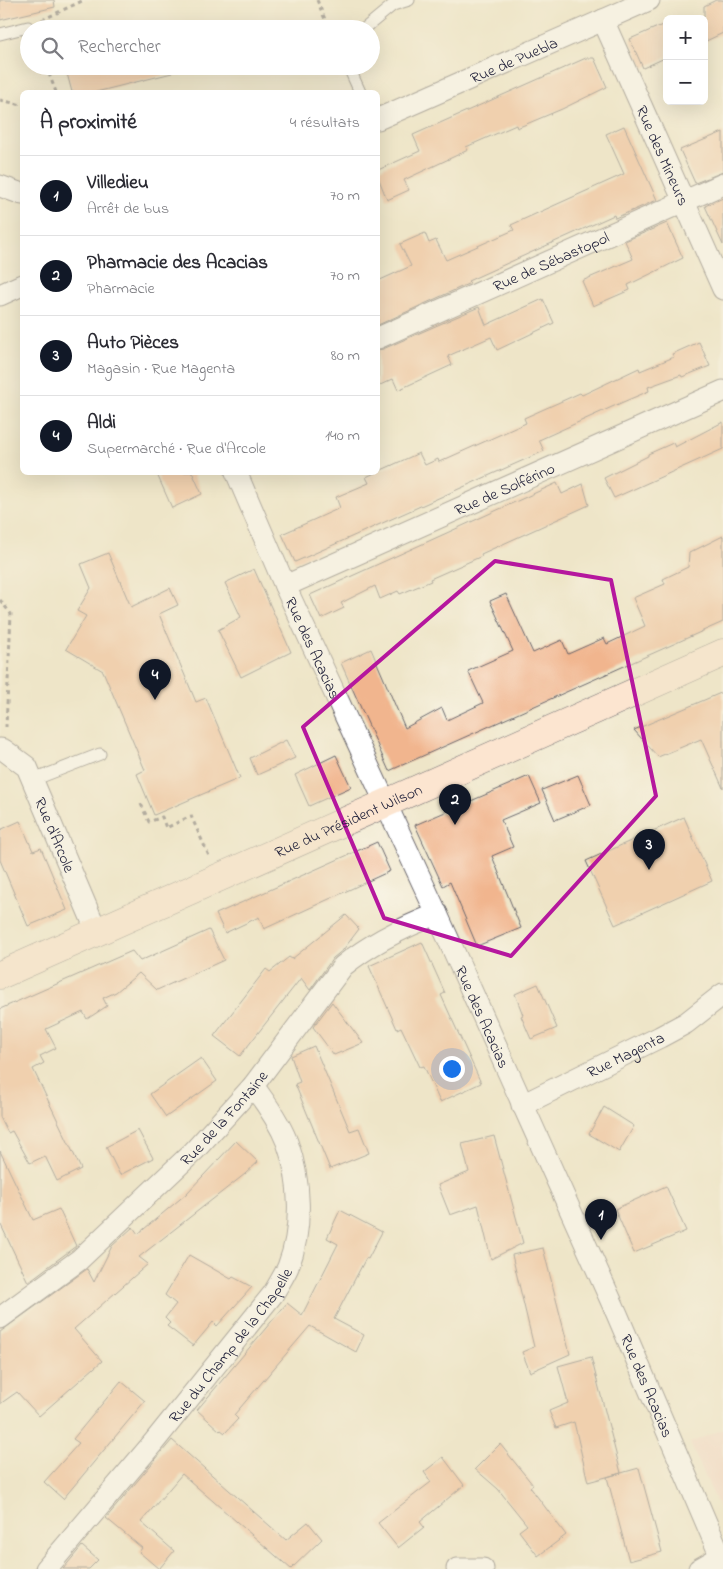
<!DOCTYPE html>
<html lang="fr">
<meta charset="utf-8">
<style>
body{margin:0;font-family:"Indie Flower",sans-serif;background:#f2f2f3;color:#2b2b33}
.controls{position:absolute;right:15px;top:15px;display:grid;overflow:hidden;border-radius:8px;box-shadow:0 5px 20px #0002}
.controls button{width:45px;height:45px;display:grid;place-items:center;padding:0;border:0;border-bottom:1px solid #e1e1e2;background:#fff;color:#2b2b33;font:25px sans-serif}
.you{position:absolute;left:451px;top:1068px;width:18px;height:18px;margin:-12px;border:4px solid #fff;border-radius:50%;background:#1a73e8;box-shadow:0 0 0 8px #1a73e833}
.badge{display:grid;place-items:center;width:32px;height:32px;border-radius:50%;background:#111827;color:#fff;font-size:16px;font-weight:700}
.pin{position:absolute;translate:-50% -41px;filter:drop-shadow(0 1px 2px #0008)}
.pin::after{content:'';position:absolute;top:26px;width:18px;height:15px;background:inherit;clip-path:polygon(0 0,100% 0,50% 100%)}
.list{margin:0;padding:0;list-style:none}
h2{display:flex;justify-content:space-between;align-items:center;height:65px;margin:0;padding:0 20px;font-size:21px}
h2 small{font-size:16px;font-weight:400;color:#7c7c81}
.list li{display:grid;grid-template-columns:32px 1fr auto;gap:15px;align-items:center;box-sizing:border-box;height:80px;padding:0 20px;border-top:1px solid #e1e1e2}
.list b{display:block;font-size:19px;white-space:nowrap}
.list p{margin:0;font-size:16px;white-space:nowrap;color:#7c7c81}
.list em{font-size:16px;font-style:normal;color:#7c7c81}
.icon{flex:none;width:28px;height:28px;fill:none;stroke:currentColor;stroke-width:2;stroke-linecap:round;stroke-linejoin:round}
.map{position:relative;flex:none;width:723px;height:1569px;overflow:hidden}
.search{position:absolute;background:#fff;box-shadow:0 5px 20px #0002;left:20px;top:20px;width:360px;height:55px;display:flex;align-items:center;gap:12px;box-sizing:border-box;padding:0 18px;border-radius:28px;color:#7c7c81;font-size:19px}
.panel{position:absolute;background:#fff;box-shadow:0 5px 20px #0002;left:20px;top:90px;width:360px;height:385px;border-radius:8px}
.map>svg:first-child{display:block}
.built{fill:#f6d2c4}
.building{fill:#f1b58e}
.lines{fill:none;stroke-linecap:round;stroke-linejoin:round}
.lane-casing{stroke:#69666c;stroke-width:13}
.street-casing{stroke:#69666c;stroke-width:23}
.secondary-casing{stroke:#69666c;stroke-width:29}
.path{stroke:#69666c;stroke-width:3;stroke-dasharray:4 4;stroke-linecap:butt}
.lane{stroke:#fff;stroke-width:11}
.street{stroke:#fff;stroke-width:21}
.secondary{stroke:#fce5d0;stroke-width:28}
.marked{fill:none;stroke:#b5179e;stroke-width:4;stroke-linejoin:round}
.labels{text-anchor:middle;stroke-width:4;stroke-linejoin:round;paint-order:stroke}
.street-label{font-size:16px;fill:#22223b;stroke:#fbf7ec}
</style>
<div class="map">
<svg width="723" height="1569" viewBox="0 0 723 1569">
<rect width="100%" height="100%" fill="#fbf7ec"/>
<filter id="ink" filterUnits="userSpaceOnUse"><feTurbulence type="fractalNoise" baseFrequency=".02" numOctaves="2"/><feDisplacementMap in="SourceGraphic" scale="10" xChannelSelector="R" yChannelSelector="G"/><feConvolveMatrix kernelMatrix="1 2 1 2 8 2 1 2 1" color-interpolation-filters="sRGB"/></filter>
<filter id="wash" filterUnits="userSpaceOnUse"><feTurbulence type="fractalNoise" baseFrequency=".0096" numOctaves="4" result="noise"/><feDisplacementMap in="SourceGraphic" scale="20" xChannelSelector="R" yChannelSelector="G"/><feGaussianBlur stdDeviation="1.12" result="paint"/><feColorMatrix in="noise" values="0 0 0 0 0 0 0 0 0 0 0 0 0 0 0 0 0 1.4 0 .05"/><feComposite in="paint" operator="in"/></filter>
<g filter="url(#wash)">
<rect width="100%" height="100%" fill="#eee5c8"/>
<path class="built" d="M723,1429V1516L690,1443Z"/>
<g id="blocks">
<path class="building" d="M0,0H54L55,7L0,20Z
M716,0H723V33L704,42V6Z
M667,23V57L643,68L630,39Z
M586,58H594L607,87L562,109L517,128L516,125L466,147L468,150L404,180L409,190L387,200L378,177V170L420,151L413,135Z
M65,66H171L172,73L96,92H72Z
M624,126L657,200L615,218L614,215L468,281L470,283L378,325V281L411,266L400,244L425,233L429,243L436,240L446,260L514,230L511,225L624,174L606,134Z
M723,132V172L695,183L680,150Z
M723,198V245L705,206Z
M667,223L683,258L628,285L630,290L593,306L582,281L633,259L625,241Z
M543,299L554,323L497,350L491,337L475,344L448,356L452,365L398,390L393,379L378,386V350L383,349L479,307L486,325Z
M699,342L710,366L682,377L681,375L648,387L649,391L623,402L539,440L544,451L295,562L282,534L340,508L336,497L369,483L366,477L419,453L425,465L438,459L439,462L526,423L524,418L580,393L582,395L639,368L640,371L674,357L672,354Z
M723,422V449L614,498L604,478L648,456V454L673,443L675,447Z
M156,472H192L202,494L172,508Z
M557,483L562,494L583,484L589,505L481,554L482,556L430,579L431,581L400,594L398,591L380,599L375,586L341,603L344,608L321,619L310,595Z
M723,536V622L389,771L341,663L371,649L405,728L442,708L447,720L483,703L468,671L513,651L490,601L506,594L533,653L562,640L568,654L604,638L607,644L645,626L633,598L665,584L663,579L688,567L689,553Z
M108,553L131,607L170,588L178,605L159,614L196,702L206,698L240,778L154,815L137,774L145,770L103,671L66,649L86,616L77,611L91,588L81,564Z
M254,569L291,652L241,677L218,630L241,617L225,583Z
M723,692V788L701,739L658,757L634,730Z
M286,740L295,758L257,775L250,758Z
M336,755L351,787L309,806L295,775Z
M578,775L591,805L555,820L542,790Z
M529,776L541,803L501,820L513,847L492,856L521,928L477,946L450,882L443,886L415,825Z
M684,817L712,881L615,925L586,861Z
M20,821L33,851L41,848L67,910L28,926L0,860V830Z
M377,842L390,871L264,929L259,917L225,933L216,914Z
M346,915L359,929L343,950L333,958L310,990L301,978L240,1056L214,1036L266,969L270,972L289,957L292,959Z
M209,930L224,960L157,990L139,973L116,992L103,998L107,1006L87,1019L83,1012L46,1029L56,1048L40,1056L44,1063L33,1069L81,1169L57,1181L45,1156L30,1163L12,1131L8,1133L0,1117V1009L132,951L140,961Z
M422,942L445,993L441,995L481,1083L440,1102L424,1066L420,1067L401,1027L397,1029L369,966Z
M538,984L557,1028L531,1039L521,1016L523,1015L515,994Z
M332,1002L363,1043L334,1055L313,1027Z
M314,1046L350,1131L359,1128L369,1153L330,1169L295,1084L300,1082L291,1056Z
M201,1058L217,1081L166,1117L150,1094Z
M604,1107L634,1126L619,1152L589,1134Z
M138,1130L153,1158L120,1175L106,1147Z
M494,1136L523,1243L491,1259L478,1205L450,1215L438,1185L469,1172L462,1144Z
M236,1141L258,1162L245,1174L139,1257L148,1264L74,1329L102,1361L39,1416L17,1392L0,1404V1332L87,1269L94,1282L112,1246L133,1227L138,1234L186,1194Z
M0,1151L33,1220L59,1209L76,1246L28,1282L0,1223Z
M666,1186L686,1231L634,1253L615,1209Z
M340,1210L382,1232L368,1259L366,1258L334,1319L364,1335L356,1352L310,1326L234,1415L238,1419L225,1433L221,1430L220,1431L197,1410L287,1303L302,1315L338,1244L327,1238Z
M543,1248L570,1354L530,1372L522,1352L534,1347L512,1255Z
M189,1255L231,1279L233,1277L252,1287L217,1326L213,1322L193,1346L167,1326L170,1323L165,1318L176,1304L165,1295Z
M591,1357L621,1473L588,1482L574,1422L556,1428L549,1411L568,1403L558,1366Z
M121,1381L145,1401L63,1499L44,1482L79,1443L73,1439Z
M172,1440L286,1540L308,1522L322,1539L291,1569L182,1474L141,1522L174,1551L159,1569L139,1552L142,1548L106,1518Z
M500,1444L533,1485L530,1487L566,1535L538,1556L519,1531L527,1525L498,1489L475,1469Z
M443,1457L464,1485L420,1522L424,1527L398,1548L378,1523L431,1482L424,1472Z
M639,1468L662,1552L629,1561L607,1477Z
M82,1546L98,1560L89,1569H63Z"/>
</g>
</g>
<g filter="url(#ink)">
<use href="#blocks" fill-opacity="0" stroke="#69666c" stroke-width="1"/>
<g class="lines">
<g class="lane-casing">
<path id="lane" d="M364,29L393,5L409,0
M0,34L28,27
M347,66L350,70L360,92
M33,780L100,754"/>
</g>
<g class="street-casing">
<g id="street">
<path id="s1" d="M603,20L723,289"/>
<path id="s2" d="M378,119L649,0"/>
<path d="M0,186L22,194"/>
<path d="M0,295L22,285"/>
<path id="s3" d="M378,338L723,184"/>
<path id="s4" d="M236,472L285,586L437,914L617,1314L723,1562"/>
<path id="s5" d="M285,586L723,391"/>
<path id="s6" d="M0,749L4,750L27,767L97,932"/>
<path id="s7" d="M522,1105L660,1037L686,1023L723,994"/>
<path id="s8" d="M0,1318L79,1260L194,1151L253,1086L343,966C371,943 404,927 437,914"/>
<path id="s9" d="M46,1569L153,1443L273,1294C278,1285 284,1276 288,1267C303,1229 301,1180 287,1142C279,1122 266,1103 253,1086"/>
<path d="M457,1569H483"/>
<path d="M699,1569L720,1557"/>
</g>
</g>
<g class="secondary-casing">
<g id="secondary">
<path id="s10" d="M0,975L723,653"/>
</g>
</g>
<path class="path" d="M317,0L329,29
M42,20L84,0
M46,66L56,92
M0,100L22,105
M0,600L11,614L6,727
M141,804L149,822L162,817L166,828L191,816L209,856"/>
<use href="#lane" class="lane"/>
<use href="#street" class="street"/>
<use href="#secondary" class="secondary"/>
</g>
</g>
<path d="M0 0H723V1569H0ZM495,561L611,580L656,796L511,956L384,918L303,727Z" fill="#eee5c8" fill-opacity=".55" fill-rule="evenodd"/>
<path class="marked" d="M495,561L611,580L656,796L511,956L384,918L303,727Z"/>
<g class="labels">
<g class="street-label">
<text dy="6" stroke="none"><textPath href="#s2" startOffset="148">Rue de Puebla</textPath></text>
<text dy="6" stroke="none"><textPath href="#s1" startOffset="148">Rue des Mineurs</textPath></text>
<text dy="6" stroke="none"><textPath href="#s3" startOffset="189">Rue de Sébastopol</textPath></text>
<text dy="6" stroke="none"><textPath href="#s5" startOffset="240">Rue de Solférino</textPath></text>
<text dy="6" stroke="none"><textPath href="#s4" startOffset="192">Rue des Acacias</textPath></text>
<text dy="6" stroke="none"><textPath href="#s10" startOffset="381">Rue du Président Wilson</textPath></text>
<text dy="6" stroke="none"><textPath href="#s6" startOffset="106">Rue d'Arcole</textPath></text>
<text dy="6" stroke="none"><textPath href="#s4" startOffset="598">Rue des Acacias</textPath></text>
<text dy="6" stroke="none"><textPath href="#s7" startOffset="115">Rue Magenta</textPath></text>
<text dy="6" stroke="none"><textPath href="#s8" startOffset="301">Rue de la Fontaine</textPath></text>
<text dy="6" stroke="none"><textPath href="#s9" startOffset="290">Rue du Champ de la Chapelle</textPath></text>
<text dy="6" stroke="none"><textPath href="#s4" startOffset="1002">Rue des Acacias</textPath></text>
</g>
</g>
</svg>
<div class="controls">
<button>+</button>
<button>−</button>
</div>
<div class="you"></div>
<div class="pin badge" style="left:601px;top:1240px">1</div>
<div class="pin badge" style="left:455px;top:825px">2</div>
<div class="pin badge" style="left:649px;top:870px">3</div>
<div class="pin badge" style="left:155px;top:700px">4</div>
<div class="search"><svg class="icon" aria-label="search" viewBox="0 0 24 24"><circle cx="10" cy="10" r="6"/><path d="M15 15l6 6"/></svg>Rechercher</div>
<section class="panel">
<h2>À proximité<small>4 résultats</small></h2>
<ul class="list">
<li><span class="badge">1</span><div><b>Villedieu</b><p>Arrêt de bus</p></div><em>70 m</em></li>
<li><span class="badge">2</span><div><b>Pharmacie des Acacias</b><p>Pharmacie</p></div><em>70 m</em></li>
<li><span class="badge">3</span><div><b>Auto Pièces</b><p>Magasin · Rue Magenta</p></div><em>80 m</em></li>
<li><span class="badge">4</span><div><b>Aldi</b><p>Supermarché · Rue d'Arcole</p></div><em>140 m</em></li>
</ul>
</section>
</div>
